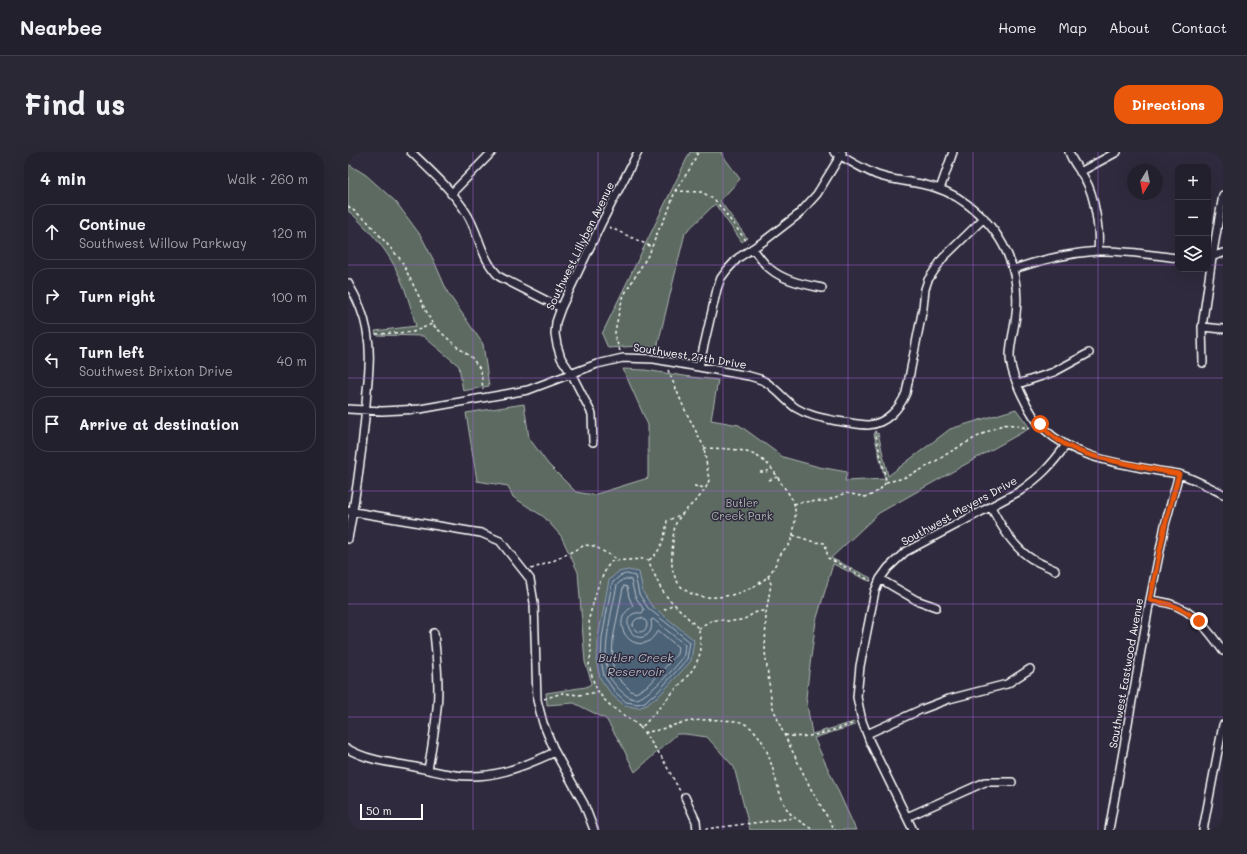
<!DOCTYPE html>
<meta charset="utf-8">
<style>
body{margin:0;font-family:Mali,sans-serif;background:#2b2836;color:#f1f3f6}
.controls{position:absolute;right:12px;top:12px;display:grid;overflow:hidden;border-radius:8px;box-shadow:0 4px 16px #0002}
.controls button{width:36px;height:36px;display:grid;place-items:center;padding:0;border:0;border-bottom:1px solid #403e4a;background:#23202e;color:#f1f3f6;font:20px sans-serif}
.compass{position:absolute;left:779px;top:12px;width:36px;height:36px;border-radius:50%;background:#23202e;box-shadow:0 4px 16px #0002;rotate:190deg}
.scale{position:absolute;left:12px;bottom:10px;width:63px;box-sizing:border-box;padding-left:4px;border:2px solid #fff;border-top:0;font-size:11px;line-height:14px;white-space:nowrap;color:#fff;-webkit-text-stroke:3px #2f2a3d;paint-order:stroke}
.stop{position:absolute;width:12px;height:12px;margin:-9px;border:3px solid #ea580c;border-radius:50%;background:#fff}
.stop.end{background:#ea580c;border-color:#fff;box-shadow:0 1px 4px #0008}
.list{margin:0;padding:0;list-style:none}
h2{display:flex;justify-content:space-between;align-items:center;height:52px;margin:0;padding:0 16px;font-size:17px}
h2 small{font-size:13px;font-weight:400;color:#a3a3aa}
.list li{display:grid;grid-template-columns:26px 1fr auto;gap:12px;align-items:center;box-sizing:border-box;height:56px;margin:0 8px 8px;padding:0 8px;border:1px solid #403e4a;border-radius:16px}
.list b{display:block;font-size:15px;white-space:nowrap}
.list p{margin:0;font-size:13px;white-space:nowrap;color:#a3a3aa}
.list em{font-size:13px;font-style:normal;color:#a3a3aa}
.icon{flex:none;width:22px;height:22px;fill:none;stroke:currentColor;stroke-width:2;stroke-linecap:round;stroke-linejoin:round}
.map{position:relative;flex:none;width:875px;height:678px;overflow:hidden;border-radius:16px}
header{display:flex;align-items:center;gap:24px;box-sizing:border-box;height:56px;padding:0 20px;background:#23202e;border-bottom:1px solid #403e4a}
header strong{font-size:19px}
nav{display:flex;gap:22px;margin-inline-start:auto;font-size:14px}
.intro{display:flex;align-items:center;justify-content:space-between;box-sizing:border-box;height:96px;padding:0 24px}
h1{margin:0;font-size:28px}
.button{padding:10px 18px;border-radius:16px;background:#ea580c;color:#fff;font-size:14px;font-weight:700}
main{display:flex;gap:24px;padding:0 24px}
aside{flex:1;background:#23202e;border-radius:16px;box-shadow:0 4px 16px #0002}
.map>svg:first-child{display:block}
.green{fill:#5b6b62;stroke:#adb5b0}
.water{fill:#4c6277;stroke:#94a1ad}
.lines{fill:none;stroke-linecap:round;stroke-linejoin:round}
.shore{stroke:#b7c0c9;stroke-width:1}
.minor-casing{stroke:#fff;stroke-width:10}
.path{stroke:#fff;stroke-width:1.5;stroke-dasharray:3 3;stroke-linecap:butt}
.minor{stroke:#2f2a3d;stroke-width:7}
.route{stroke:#ea580c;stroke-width:5}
.grid{fill:none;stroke:#9c61cf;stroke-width:1;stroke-opacity:0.55}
.labels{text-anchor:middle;stroke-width:3;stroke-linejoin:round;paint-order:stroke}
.street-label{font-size:11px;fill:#fff;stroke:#2f2a3d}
.park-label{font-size:11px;fill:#adb5b0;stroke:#2f2a3d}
.water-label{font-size:12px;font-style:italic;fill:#aeb8c2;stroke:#2f2a3d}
</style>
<header>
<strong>Nearbee</strong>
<nav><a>Home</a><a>Map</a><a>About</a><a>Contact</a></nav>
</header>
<div class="intro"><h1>Find us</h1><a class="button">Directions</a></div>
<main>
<aside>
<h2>4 min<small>Walk · 260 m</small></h2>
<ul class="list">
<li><svg class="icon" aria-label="ahead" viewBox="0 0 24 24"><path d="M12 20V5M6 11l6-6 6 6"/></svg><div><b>Continue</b><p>Southwest Willow Parkway</p></div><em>120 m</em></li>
<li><svg class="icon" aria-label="right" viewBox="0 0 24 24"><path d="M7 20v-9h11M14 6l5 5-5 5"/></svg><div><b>Turn right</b></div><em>100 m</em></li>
<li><svg class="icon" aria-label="left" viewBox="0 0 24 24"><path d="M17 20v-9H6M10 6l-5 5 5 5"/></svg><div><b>Turn left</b><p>Southwest Brixton Drive</p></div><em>40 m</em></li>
<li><svg class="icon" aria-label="arrive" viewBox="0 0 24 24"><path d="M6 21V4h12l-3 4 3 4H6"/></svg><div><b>Arrive at destination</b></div></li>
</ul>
</aside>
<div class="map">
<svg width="875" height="678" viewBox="0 0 875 678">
<rect width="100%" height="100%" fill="#2f2a3d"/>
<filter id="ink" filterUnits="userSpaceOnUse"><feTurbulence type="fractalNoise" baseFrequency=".025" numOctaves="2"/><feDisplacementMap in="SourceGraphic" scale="8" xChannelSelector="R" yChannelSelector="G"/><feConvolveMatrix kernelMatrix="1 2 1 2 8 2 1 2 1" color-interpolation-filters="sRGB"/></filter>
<g filter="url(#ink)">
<path class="green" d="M342,0H374L373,1L392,27L372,49L399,86L394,90L367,52L337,81L309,196L290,194L260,196L254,182Z
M0,12L18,23L48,50L73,84L86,109L100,141L135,192L141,234L115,239L111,214L75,184L28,183L27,179L68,174C57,133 47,105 16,74C11,69 6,63 0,59Z
M275,217L297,218L343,225L370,228L363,268L391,273L435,305L471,315L499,320L497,329L537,327L526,282L530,281L540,324L602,277L668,257L682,276L531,361L483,406L523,426L521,429L485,412L468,469L461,520L458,546L464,582L506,570L507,573L466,586L508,678H402L386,615L359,585L337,582H329L287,620L273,592L258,567L226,551L199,553L198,541L238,535L243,532L242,525L237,510L230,420L213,384L196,365L165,345L160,334L129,329L118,261L176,252L181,286L200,312L228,340L245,343L300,326V273Z"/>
<path class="water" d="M280,418L291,420L295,440L303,453L346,488L343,509L309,546L306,547L299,553L290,556L276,553L264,543L252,526L248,508L250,498V486L261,428L270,420Z"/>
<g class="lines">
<path class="shore" d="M279,422L287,424L291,442L300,456L342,490L339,507L308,542L303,544L297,550L290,552L278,550L267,540L256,524L253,508L254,486L264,431L272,424Z
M279,427L283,428L287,444L296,458L294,461C268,458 283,495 299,483C304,479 304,474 303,468L305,467L337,493C336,496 337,501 335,505C330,514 297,547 288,547C281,547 275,541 270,536C266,531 261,526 260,521C254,495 264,459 269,433L274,428Z
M276,434L279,435L281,445L285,454C282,457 277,459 275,465C270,478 282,495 297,491C304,489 306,482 311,479L330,495L329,502L302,532L288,541L283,539L268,524L266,520L264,507L265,487L275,436Z
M285 473a7 7 0 1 1 14 0a7 7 0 1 1-14 0Z"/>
<g class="minor-casing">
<path id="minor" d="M63,0C83,19 105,39 119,62C132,83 133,108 152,125L213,156
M486,0C500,8 514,17 529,23C543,28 558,29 573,32C589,35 606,42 619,52C655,79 673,118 668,162C667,176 662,190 662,204C662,223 682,264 696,277C727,306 770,311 810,319C817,320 825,321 831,322C847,327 861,335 875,342
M721,0C724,10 732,18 737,27C747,44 752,79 750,99
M732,20L769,0
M592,37L605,0
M103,42L144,0
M405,97C410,103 415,111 421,116C436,129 455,132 474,136
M860,106L875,101
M666,117C692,108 722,101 750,99C777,98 804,103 830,106
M0,131C9,146 16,162 19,179C23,199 21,219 19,239C16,289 9,338 0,387
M854,175L875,177
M855,211L854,175L864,106L875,43
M351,215L369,137L373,126L379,118L390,106L416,89L451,62L469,42L494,1
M670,232L706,220L741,201
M0,257L34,259L72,257L180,238L249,212L275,206L306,207L401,224C409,226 417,228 423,234C432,241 439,250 448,256C461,264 475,266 489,269C499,270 510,273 520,273C538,272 552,256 558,241L575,156L577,137L580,128L595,106L636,66
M245,290L244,262L223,221L213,206L209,193L207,182L208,170L213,156L253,72L290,0
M643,355C653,374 665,395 684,407C691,411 699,414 707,418
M0,359L133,381L152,389L182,427L186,451L189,548L195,571L207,600L236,652L246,678
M532,427L568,448L588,455
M802,448C809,449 817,450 823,452C846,459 862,480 875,499
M519,582L572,558L601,547L659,532L682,517
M0,597C19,608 40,610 62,614C77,617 92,621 107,623C143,628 175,615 207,600
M80,618C83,600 86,583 88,565C92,538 89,509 86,481
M337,645L348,669L349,678
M559,665L637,630H664
M565,678L522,590L514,569L509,545L512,514L527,439L532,427L540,416L557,400L672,339C693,324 703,314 718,293
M761,678L802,448L817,373L831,322
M855,678L875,573"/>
</g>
<path class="path" d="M0,5L4,0
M327,39L354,40L367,48L400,91
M0,54L19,69L53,108L84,171
M261,75L304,95
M28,182L65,180L84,172L108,194L123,205L133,218L135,238
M272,199L267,185V180L272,155L276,143L302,100L310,79L320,60L327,39L343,15L350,0
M320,218L336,256L356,295
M356,296C378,297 400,295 417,310C425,316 430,326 435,334C439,339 444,346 446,352C449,362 446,383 442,391C440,395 436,397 434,400C429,408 425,420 418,426C398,445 340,458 327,425C322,414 324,401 325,389C325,383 326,377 328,371C336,355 356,347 361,328Z
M412,320H418L423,317
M421,328L429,325
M538,330C562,327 583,312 602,300C618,291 635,281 652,274C664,269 674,278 685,275
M346,334L358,336
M446,352L454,350L478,349L498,341L518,345C525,343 537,336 538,328L527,279
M445,383L466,390L477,391L480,406L523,429
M301,408C314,399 317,384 319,369L334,362
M183,417L203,410L237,393L246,394L270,408
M420,424L423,432L418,462L417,500L424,553L433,576L463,637L487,678
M316,458L325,452
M351,477C368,461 374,472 392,468C399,467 403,462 409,460C412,459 416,459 419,459
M196,547L214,541L231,543L244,541L250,539C260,556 277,562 292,575L296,573L342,521L348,512L353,499L351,477L320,446L313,437L300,408L295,407L264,409L259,415L250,434L241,466L243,502L241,513L246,531L250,539
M292,575L313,604L332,639
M296,580C309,580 320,574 334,571C347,568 359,567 373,568C381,569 390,568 397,572C425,587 424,632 439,657C445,667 456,671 465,678
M437,583C463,588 482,579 507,571
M357,677L446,666"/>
<use href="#minor" class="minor"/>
</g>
</g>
<g class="lines" filter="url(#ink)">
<path class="route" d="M692,272C714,298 747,306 780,312C797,316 814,319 831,322L817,373L802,448C824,452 833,455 851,469"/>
</g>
<path class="grid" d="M125,0V678M250,0V678M375,0V678M500,0V678M625,0V678M750,0V678M0,113H830M860,113H875M0,226H875M0,339H875M0,452H875M0,565H875"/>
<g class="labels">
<g class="street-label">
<text transform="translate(232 94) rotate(-64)" y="4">Southwest Lillyben Avenue</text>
<text transform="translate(342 204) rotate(9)" y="4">Southwest 27th Drive</text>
<text transform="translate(611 359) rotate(-29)" y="4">Southwest Meyers Drive</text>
<text transform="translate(778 521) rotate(-80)" y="4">Southwest Eastwood Avenue</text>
</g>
<g class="park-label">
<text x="394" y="355">Butler<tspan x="394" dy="13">Creek Park</tspan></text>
</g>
<g class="water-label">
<text x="288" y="510">Butler Creek<tspan x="288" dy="14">Reservoir</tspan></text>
</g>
</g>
</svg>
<div class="controls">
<button>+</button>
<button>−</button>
<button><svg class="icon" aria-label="layers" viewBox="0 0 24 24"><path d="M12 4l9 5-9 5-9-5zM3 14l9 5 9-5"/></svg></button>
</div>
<svg class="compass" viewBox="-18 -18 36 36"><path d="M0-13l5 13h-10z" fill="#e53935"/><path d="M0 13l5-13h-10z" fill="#a3a3aa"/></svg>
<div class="scale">50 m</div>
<div class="stop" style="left:692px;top:272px"></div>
<div class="stop end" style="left:851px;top:469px"></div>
</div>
</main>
